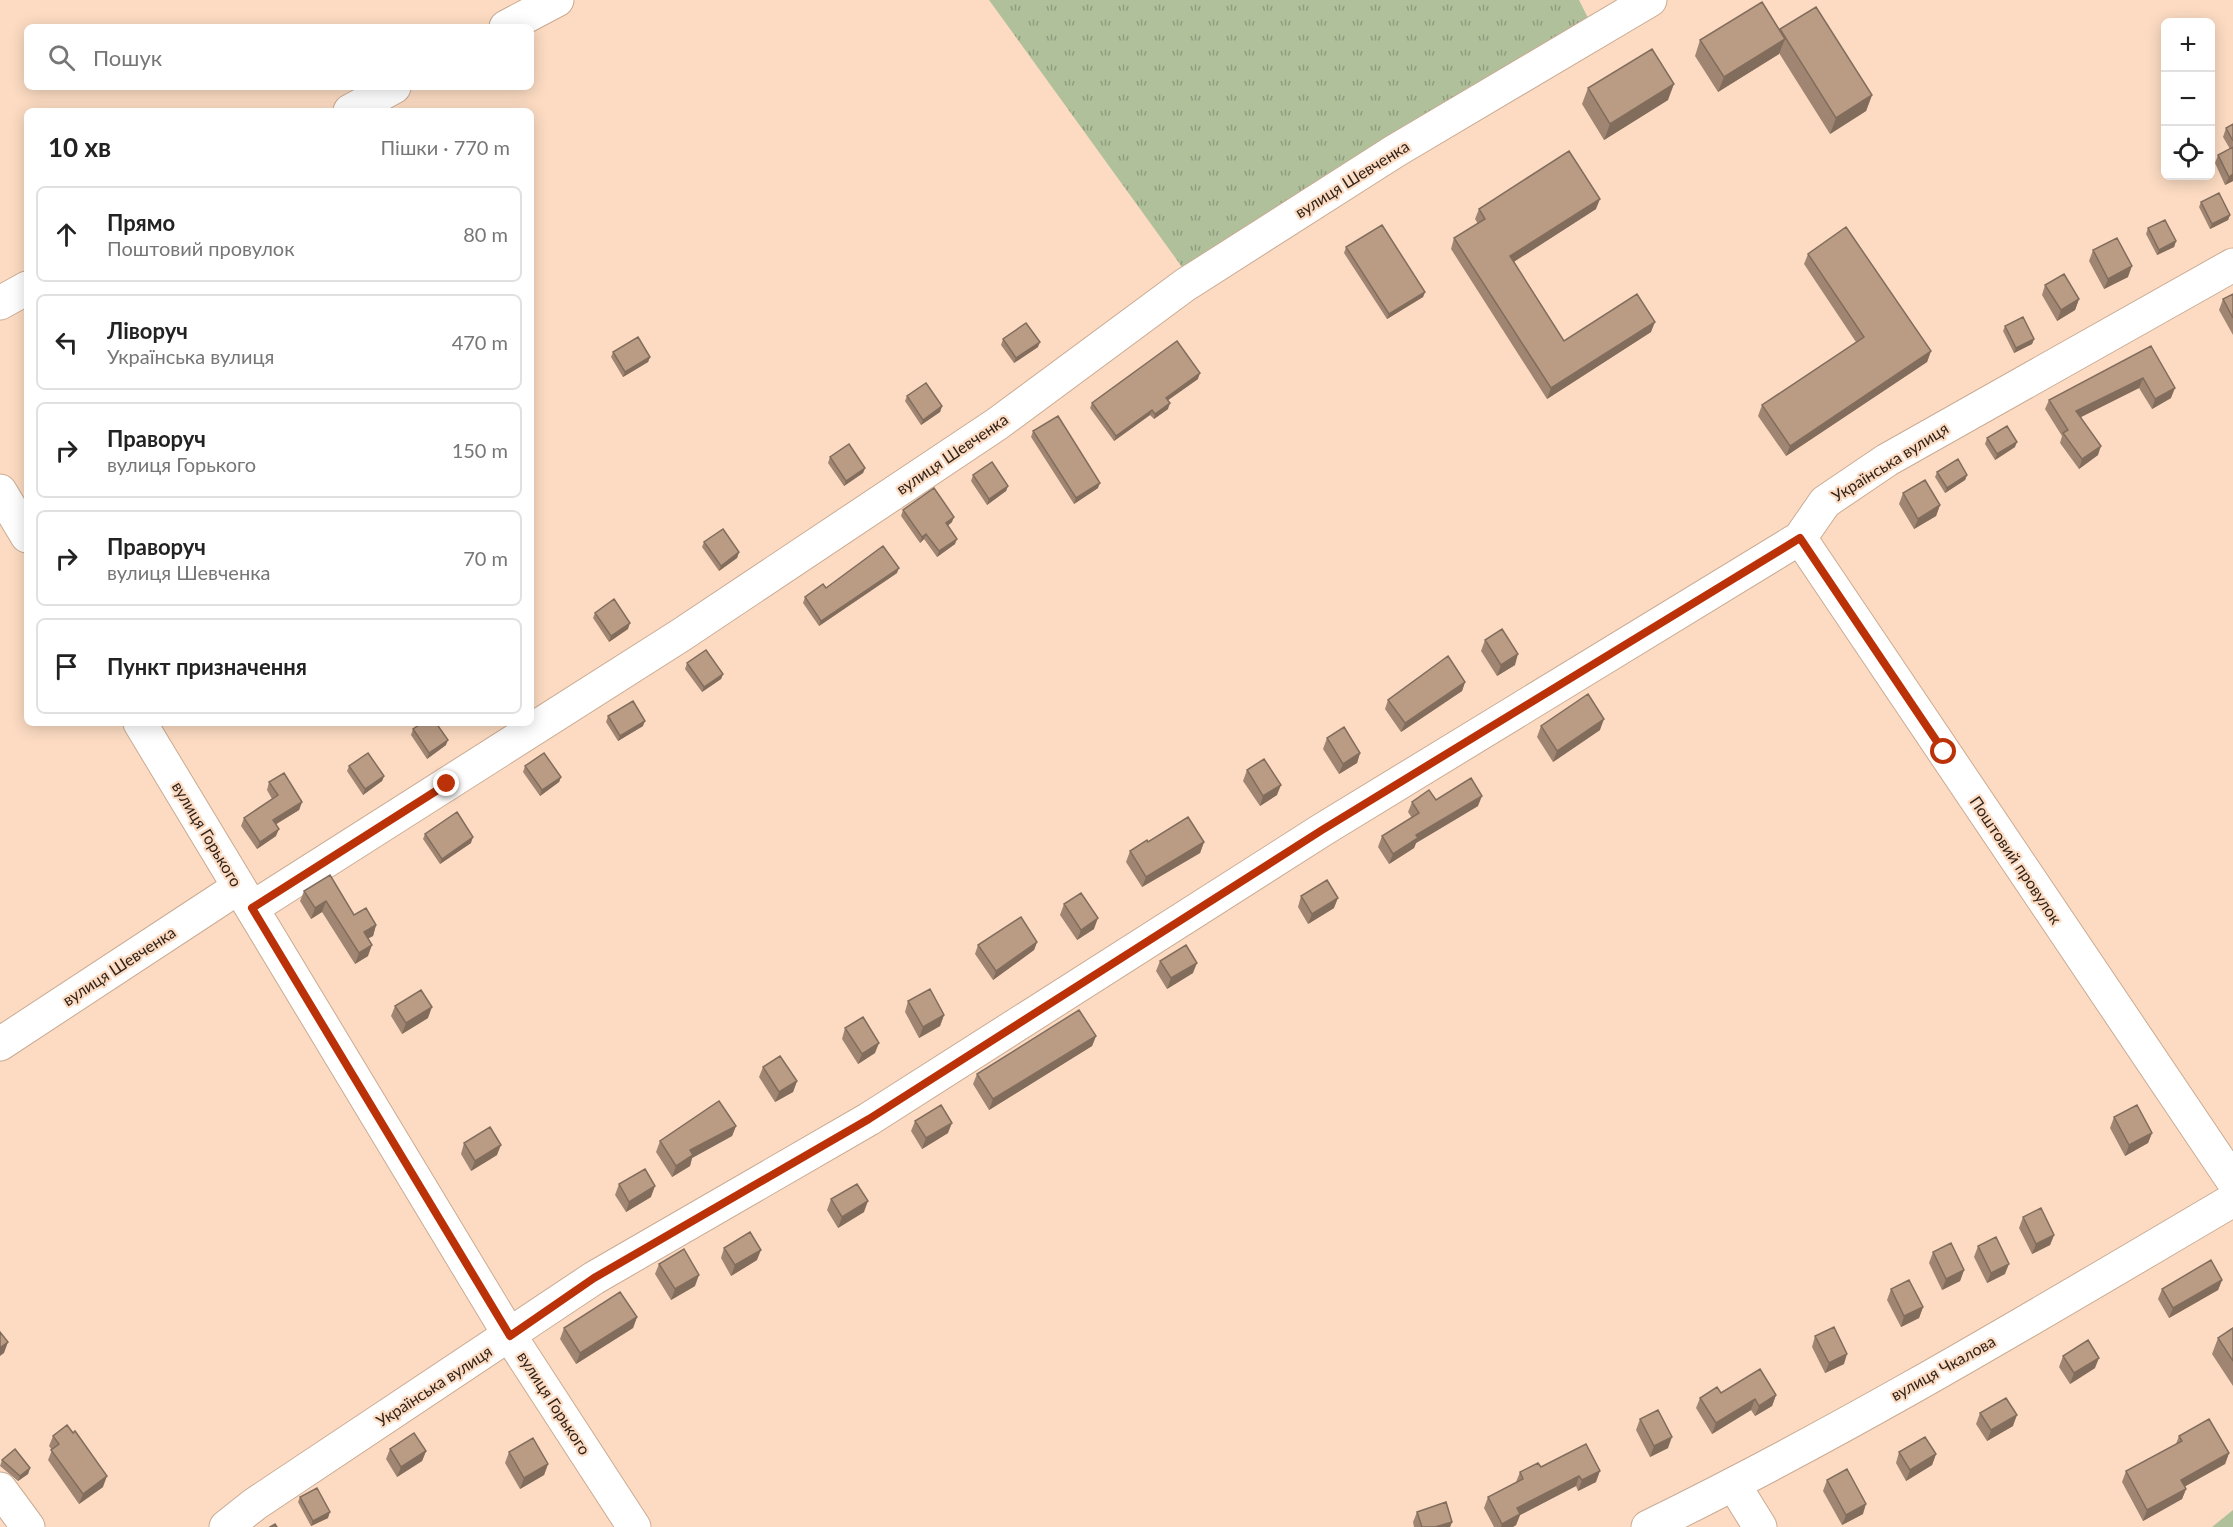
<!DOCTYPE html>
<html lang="uk">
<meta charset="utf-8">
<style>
body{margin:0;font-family:Lato,sans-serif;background:#f2f2f2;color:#222}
.controls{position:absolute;right:18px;top:18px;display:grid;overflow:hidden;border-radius:9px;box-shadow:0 3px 15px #0003}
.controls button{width:54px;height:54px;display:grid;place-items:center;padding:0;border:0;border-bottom:2px solid #e0e0e0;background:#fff;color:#222;font:30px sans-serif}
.stop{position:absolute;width:18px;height:18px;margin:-14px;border:4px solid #bb3208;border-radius:50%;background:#fff}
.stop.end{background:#bb3208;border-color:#fff;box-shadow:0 2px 6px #0008}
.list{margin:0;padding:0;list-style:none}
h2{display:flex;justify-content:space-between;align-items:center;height:78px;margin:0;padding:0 24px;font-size:26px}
h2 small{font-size:20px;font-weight:400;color:#767676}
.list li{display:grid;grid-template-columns:39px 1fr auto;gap:18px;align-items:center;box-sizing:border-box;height:96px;margin:0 12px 12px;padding:0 12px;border:2px solid #e0e0e0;border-radius:9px}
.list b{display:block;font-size:22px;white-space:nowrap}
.list p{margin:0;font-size:20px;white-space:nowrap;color:#767676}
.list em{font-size:20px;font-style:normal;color:#767676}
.icon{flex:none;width:33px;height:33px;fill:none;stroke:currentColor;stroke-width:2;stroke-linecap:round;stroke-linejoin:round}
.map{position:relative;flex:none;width:2233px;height:1527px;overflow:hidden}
.search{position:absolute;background:#fff;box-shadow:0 3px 15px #0003;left:24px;top:24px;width:510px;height:66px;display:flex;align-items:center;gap:15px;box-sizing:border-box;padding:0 21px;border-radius:9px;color:#767676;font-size:22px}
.panel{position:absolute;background:#fff;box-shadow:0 3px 15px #0003;left:24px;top:108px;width:510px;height:618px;border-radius:9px}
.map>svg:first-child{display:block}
.cemetery{fill:url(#cemetery-stones)}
.park{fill:url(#park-tufts)}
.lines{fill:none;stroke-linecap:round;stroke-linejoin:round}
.minor-casing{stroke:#caab93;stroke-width:35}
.minor{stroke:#fff;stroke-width:33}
.wall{fill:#a08672}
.shaded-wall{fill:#826d5d}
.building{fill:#ba9c85;stroke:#826d5d;stroke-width:1.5}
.route{stroke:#bb3208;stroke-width:8}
.labels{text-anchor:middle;stroke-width:4.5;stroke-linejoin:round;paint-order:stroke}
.street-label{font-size:16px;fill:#2f231a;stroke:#fcdbc2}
</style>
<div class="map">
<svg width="2233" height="1527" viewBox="0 0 2233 1527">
<defs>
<pattern id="cemetery-stones" width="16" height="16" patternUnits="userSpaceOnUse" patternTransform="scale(1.5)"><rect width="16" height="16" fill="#afc09b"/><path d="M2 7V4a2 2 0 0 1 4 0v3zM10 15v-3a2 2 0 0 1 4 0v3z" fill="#8f9c7e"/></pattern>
<pattern id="park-tufts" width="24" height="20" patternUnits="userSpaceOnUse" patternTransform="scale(1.5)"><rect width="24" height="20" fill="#afc09b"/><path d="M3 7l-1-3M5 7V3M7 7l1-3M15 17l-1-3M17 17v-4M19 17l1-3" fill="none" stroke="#8f9c7e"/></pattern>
</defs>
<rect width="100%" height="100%" fill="#fcdbc2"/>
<path class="cemetery" d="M2233,1510V1527H2212Z"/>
<path class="park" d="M989,0H1579L1589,20L1182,267Z"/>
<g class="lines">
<g class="minor-casing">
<path id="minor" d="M506,27L557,0
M350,111L394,87
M0,303L27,288
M0,491L27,536
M1800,538L2233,1181
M140,723L510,1336L634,1527
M252,908L681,635L997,424L1185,285L1395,151L1650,0
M0,1044L239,887
M1734,1485L1760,1527
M0,1489L28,1527
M226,1527L255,1504L594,1278L869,1119L1322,830L1800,538L1825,502L1887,460L2233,265
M1648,1527C1849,1429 2041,1313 2233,1200"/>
</g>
<use href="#minor" class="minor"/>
</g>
<path class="wall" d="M1780,29L1872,95L1866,111L1830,134L1779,53V54L1718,92L1695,56L1700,40L1779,30Z
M1588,88L1668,100L1604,140L1582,104Z
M2233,124V181L2225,185L2215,163L2218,155L2230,149L2223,137L2226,128Z
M2201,202L2230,215L2228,220L2210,229L2199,207Z
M1479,209H1596L1513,262L1564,341L1651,332L1547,399L1451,249L1454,238L1478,224L1475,219Z
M2148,228L2176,241L2174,247L2157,255L2146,234Z
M1346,247L1425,292L1423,297L1387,319L1344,253Z
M2093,250L2128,277L2104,289L2089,261Z
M1808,254L1931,351L1927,362L1786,456L1758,416L1762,405L1856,342L1804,264Z
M2045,285L2079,299L2075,310L2057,321L2042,295Z
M2233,294V335L2219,310L2223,299Z
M2005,326L2034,339L2032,344L2014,353L2003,331Z
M1003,339L1038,347L1014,363L1001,345Z
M2151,346L2171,398L2152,409L2139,388L2081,417L2098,455L2079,469L2060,443L2062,436L2045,409L2049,400Z
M613,352L650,357L648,362L623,377L611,357Z
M1198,379L1168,400V409L1154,419L1150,415L1114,441L1090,408L1092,403Z
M907,396L942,406L940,412L921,425L905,401Z
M1033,431L1098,488L1074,504L1031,437Z
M1987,438L2015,447L1995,460L1985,444Z
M830,457L865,468L863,473L844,486L828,463Z
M1937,472L1967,475L1965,480L1945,493L1935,477Z
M973,475L1008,486L1006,491L987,505L971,481Z
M1903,493L1940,505L1936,516L1914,529L1899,504Z
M903,510L952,522L947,526L955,544L937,557L924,539L920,543L901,516Z
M704,542L739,552L737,558L719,571L702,547Z
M897,573L819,626L803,603L805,597L826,588Z
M595,613L628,629L609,642L593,618Z
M1485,640L1515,665L1497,676L1481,651Z
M687,663L723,674L721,679L702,692L685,669Z
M1465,682L1462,691L1401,732L1385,709L1388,700Z
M608,716L643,726L618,741L606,722Z
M1541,726L1600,730L1553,762L1537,737Z
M413,729L446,745L427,759L411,735Z
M1327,738L1360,753L1357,763L1339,774L1323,749Z
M349,766L384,776L382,781L363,795L347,771Z
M525,766L561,777L559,782L540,796L523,772Z
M1247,770L1277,795L1260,806L1243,781Z
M269,782L302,802L299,810L276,824V836L257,849L241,826L244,818L272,799L267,790Z
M1436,800L1478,806L1416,843L1414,848L1389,864L1378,847L1382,836L1412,818L1408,812L1412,802Z
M425,834L471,843L440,864L423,839Z
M1148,842H1204L1200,853L1142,887L1126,862L1130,851Z
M304,891L376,925L373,936L368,938V956L355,964L322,912L311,919L300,901Z
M1301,896L1334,908L1308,924L1298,907Z
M1064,904L1094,929L1077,940L1060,915Z
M1037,942L1034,950L993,980L975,954L978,945Z
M1160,961L1193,973L1167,989L1156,971Z
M908,1001L944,1015L940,1026L919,1038L905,1012Z
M395,1006L428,1018L402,1034L391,1016Z
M845,1028L875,1053L858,1064L842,1039Z
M1096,1036L1092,1046L989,1110L973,1084L977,1074Z
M763,1067L797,1081L793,1092L775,1102L759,1077Z
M2114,1117L2152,1133L2148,1143L2125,1156L2110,1128Z
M915,1121L948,1133L922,1149L911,1131Z
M736,1126L732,1136L692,1158L690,1166L672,1177L656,1152L660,1141Z
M464,1143L497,1155L471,1171L461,1154Z
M619,1184L651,1197L626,1212L615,1195Z
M831,1199L864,1212L838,1228L827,1210Z
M2023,1217L2054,1235L2050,1245L2032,1254L2019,1228Z
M1978,1246L2005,1274L1987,1283L1974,1257Z
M724,1248L757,1260L731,1276L721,1258Z
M1933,1252L1964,1270L1960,1281L1942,1290L1929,1263Z
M659,1264L695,1286L671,1300L655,1274Z
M2222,1280L2218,1290L2169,1318L2158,1299L2162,1289Z
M1891,1289L1923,1307L1919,1318L1901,1327L1887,1300Z
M637,1317L633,1328L576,1364L560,1339L564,1328Z
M2233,1328V1386L2212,1354L2218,1338Z
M1815,1336L1844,1364L1825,1373L1812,1347Z
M2063,1356L2095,1368L2070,1384L2059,1367Z
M1721,1393L1776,1395L1772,1406L1755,1416L1751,1410L1712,1434L1696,1408L1700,1398Z
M1980,1413L2013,1426L1987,1441L1976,1424Z
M1640,1419L1668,1448L1650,1457L1636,1430Z
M53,1436L103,1487L79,1504L48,1460L52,1450L49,1446Z
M2179,1436L2229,1453L2225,1464L2185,1486L2186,1489L2182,1499L2143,1521L2122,1482L2126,1471L2176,1444Z
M1586,1444L1596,1482L1578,1491L1576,1486L1520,1515L1516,1525L1513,1527H1494L1484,1508L1488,1497L1516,1482L1520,1472L1541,1467Z
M390,1449L426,1451L422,1461L397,1477L386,1459Z
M509,1452L548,1464L544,1475L520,1489L505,1463Z
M1899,1452L1936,1454L1932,1465L1906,1481L1896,1463Z
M2,1460L30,1468L28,1474L18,1481L0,1466Z
M1827,1480L1863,1514L1842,1525L1823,1491Z
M300,1497L328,1518L311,1526L298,1502Z
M1417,1512L1452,1522L1450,1527H1414L1413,1522Z"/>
<path class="shaded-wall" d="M1785,39L1779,54L1718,92L1724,77Z
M1674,84L1668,100L1604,140L1610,124Z
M1872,95L1866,111L1830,134L1836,118Z
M2233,174V181L2225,185L2229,177Z
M1600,199L1596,209L1506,267L1510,256Z
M2230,215L2228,220L2210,229L2212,224Z
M2176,241L2174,247L2157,255L2159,250Z
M2132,266L2128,277L2104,289L2108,279Z
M1425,292L1423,297L1387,319L1389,314Z
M2079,299L2075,310L2057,321L2061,310Z
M1655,322L1651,332L1547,399L1551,388Z
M2034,339L2032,344L2014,353L2016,348Z
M1040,342L1038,347L1014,363L1016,358Z
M1931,351L1927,362L1786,456L1790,446Z
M650,357L648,362L623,377L625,372Z
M1200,373L1198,379L1164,403L1166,398Z
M2143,378L2139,388L2073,421L2076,411Z
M2175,388L2171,398L2152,409L2155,399Z
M1170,403L1168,409L1154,419L1155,414Z
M942,406L940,412L921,425L923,420Z
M1152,410L1150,415L1114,441L1116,436Z
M2017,442L2015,447L1995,460L1997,454Z
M2101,446L2098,455L2079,469L2082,459Z
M865,468L863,473L844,486L846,481Z
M1967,475L1965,480L1945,493L1947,488Z
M1100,483L1098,488L1074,504L1076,498Z
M1008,486L1006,491L987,505L989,499Z
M1940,505L1936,516L1914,529L1918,519Z
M954,517L952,522L944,529L946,523Z
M926,534L924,539L920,543L922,537Z
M957,539L955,544L937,557L939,551Z
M739,552L737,558L719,571L721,566Z
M899,568L897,573L819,626L821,621Z
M630,623L628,629L609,642L611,636Z
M1518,654L1515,665L1497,676L1501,665Z
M723,674L721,679L702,692L704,687Z
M1465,682L1462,691L1401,732L1405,723Z
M1604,719L1600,730L1553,762L1557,751Z
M645,721L643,726L618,741L620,736Z
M448,740L446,745L427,759L429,753Z
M1360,753L1357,763L1339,774L1343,764Z
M384,776L382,781L363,795L365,789Z
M561,777L559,782L540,796L542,790Z
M1281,785L1277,795L1260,806L1263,796Z
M1482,796L1478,806L1416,843L1414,848L1389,864L1393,854L1416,835Z
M302,802L299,810L270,828L273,820Z
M279,829L276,836L257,849L260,842Z
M473,837L471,843L440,864L442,859Z
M1204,842L1200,853L1142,887L1146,877Z
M1338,898L1334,908L1308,924L1312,914Z
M326,901L322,912L311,919L315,908Z
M1098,918L1094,929L1077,940L1081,930Z
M376,925L373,936L360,943L364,932Z
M1037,942L1034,950L993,980L996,971Z
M372,945L368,956L355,964L359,953Z
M1197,963L1193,973L1167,989L1171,978Z
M432,1007L428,1018L402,1034L406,1023Z
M944,1015L940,1026L919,1038L923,1027Z
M1096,1036L1092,1046L989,1110L993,1099Z
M879,1043L875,1053L858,1064L862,1054Z
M797,1081L793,1092L775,1102L779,1092Z
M952,1123L948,1133L922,1149L926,1138Z
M736,1126L732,1136L692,1158L690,1166L672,1177L676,1166L690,1150Z
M2152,1133L2148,1143L2125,1156L2129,1145Z
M501,1145L497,1155L471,1171L475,1161Z
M655,1186L651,1197L626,1212L629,1202Z
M868,1201L864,1212L838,1228L842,1217Z
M2054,1235L2050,1245L2032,1254L2036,1244Z
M761,1250L757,1260L731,1276L735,1265Z
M2009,1264L2005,1274L1987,1283L1991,1273Z
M1964,1270L1960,1281L1942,1290L1946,1279Z
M699,1275L695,1286L671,1300L675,1289Z
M2222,1280L2218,1290L2169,1318L2173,1308Z
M1923,1307L1919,1318L1901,1327L1904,1316Z
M637,1317L633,1328L576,1364L580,1353Z
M8,1342L4,1353L0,1356V1348Z
M1847,1354L1844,1364L1825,1373L1829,1363Z
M2099,1358L2095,1368L2070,1384L2074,1373Z
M1776,1395L1772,1406L1755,1416L1759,1406Z
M1755,1399L1751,1410L1712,1434L1716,1423Z
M2017,1415L2013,1426L1987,1441L1991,1430Z
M1672,1437L1668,1448L1650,1457L1654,1446Z
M426,1451L422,1461L397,1477L401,1467Z
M2229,1453L2225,1464L2177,1491L2181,1480Z
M1936,1454L1932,1465L1906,1481L1910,1470Z
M548,1464L544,1475L520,1489L524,1478Z
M30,1468L28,1474L18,1481L20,1476Z
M1600,1471L1596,1482L1578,1491L1582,1480Z
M107,1476L103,1487L79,1504L83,1494Z
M1579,1476L1576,1486L1520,1515L1516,1525L1513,1527H1501L1502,1524L1517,1508Z
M2186,1489L2182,1499L2143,1521L2147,1510Z
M1866,1504L1863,1514L1842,1525L1846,1515Z
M330,1512L328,1518L311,1526L313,1521Z
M1452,1522L1450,1527H1435Z"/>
<path class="building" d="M1762,2L1785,39L1724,77L1700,40Z
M1816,7L1872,95L1836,118L1780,29Z
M1652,49L1674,84L1610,124L1588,88Z
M2233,124V141L2226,128Z
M2233,147V174L2229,177L2218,155Z
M1569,151L1600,199L1510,256L1564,341L1637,294L1655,322L1551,388L1454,238L1485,219L1479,209Z
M2219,193L2230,215L2212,224L2201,202Z
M2165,220L2176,241L2159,250L2148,228Z
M1382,225L1425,292L1389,314L1346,247Z
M1846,227L1931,351L1790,446L1762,405L1864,337L1808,254Z
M2117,238L2132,266L2108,279L2093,250Z
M2064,274L2079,299L2061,310L2045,285Z
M2233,294V318L2223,299Z
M2023,317L2034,339L2016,348L2005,326Z
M1026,323L1040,342L1016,358L1003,339Z
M638,337L650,357L625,372L613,352Z
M1177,341L1200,373L1166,398L1170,403L1155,414L1152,410L1116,436L1092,403Z
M2151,346L2175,388L2155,399L2143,378L2076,411L2101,446L2082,459L2063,433L2068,430L2049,400Z
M926,383L942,406L923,420L907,396Z
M1058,416L1100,483L1076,498L1033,431Z
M2007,426L2017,442L1997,454L1987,438Z
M849,444L865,468L846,481L830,457Z
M1958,459L1967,475L1947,488L1937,472Z
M992,462L1008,486L989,499L973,475Z
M1925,480L1940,505L1918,519L1903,493Z
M934,488L954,517L946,523L957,539L939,551L926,534L922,537L903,510Z
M723,529L739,552L721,566L704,542Z
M883,546L899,568L821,621L805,597L823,584L826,588Z
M614,599L630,623L611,636L595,613Z
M1502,629L1518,654L1501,665L1485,640Z
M706,650L723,674L704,687L687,663Z
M1448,656L1465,682L1405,723L1388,700Z
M1588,694L1604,719L1557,751L1541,726Z
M633,701L645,721L620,736L608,716Z
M422,723H436L448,740L429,753L413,729Z
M1344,727L1360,753L1343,764L1327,738Z
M368,753L384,776L365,789L349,766Z
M544,753L561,777L542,790L525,766Z
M1264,759L1281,785L1263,796L1247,770Z
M284,773L302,802L273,820L279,829L260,842L244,818L278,795L269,782Z
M1471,778L1482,796L1416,835L1418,838L1393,854L1382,836L1419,813L1412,802L1429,790L1436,800Z
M457,812L473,837L442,859L425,834Z
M1188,817L1204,842L1146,877L1130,851L1147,840L1148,842Z
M330,875L354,915L366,908L376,925L364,932L372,945L359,953L326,901L315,908L304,891Z
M1327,880L1338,898L1312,914L1301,896Z
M1081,893L1098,918L1081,930L1064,904Z
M1021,917L1037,942L996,971L978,945Z
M1186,945L1197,963L1171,978L1160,961Z
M930,989L944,1015L923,1027L908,1001Z
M421,990L432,1007L406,1023L395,1006Z
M1079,1010L1096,1036L993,1099L977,1074Z
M863,1017L879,1043L862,1054L845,1028Z
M780,1056L797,1081L779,1092L763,1067Z
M719,1101L736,1126L690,1150L693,1155L676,1166L660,1141Z
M941,1105L952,1123L926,1138L915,1121Z
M2137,1105L2152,1133L2129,1145L2114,1117Z
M490,1127L501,1145L475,1161L464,1143Z
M645,1169L655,1186L629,1202L619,1184Z
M857,1184L868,1201L842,1217L831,1199Z
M2041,1208L2054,1235L2036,1244L2023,1217Z
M750,1232L761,1250L735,1265L724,1248Z
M1996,1237L2009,1264L1991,1273L1978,1246Z
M1951,1243L1964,1270L1946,1279L1933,1252Z
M684,1249L699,1275L675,1289L659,1264Z
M2211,1260L2222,1280L2173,1308L2162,1289Z
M1909,1280L1923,1307L1904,1316L1891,1289Z
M620,1292L637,1317L580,1353L564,1328Z
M1834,1327L1847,1354L1829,1363L1815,1336Z
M2233,1328V1361L2218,1338Z
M0,1332L8,1342L0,1348Z
M2088,1340L2099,1358L2074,1373L2063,1356Z
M1760,1369L1776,1395L1759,1406L1755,1399L1716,1423L1700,1398L1717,1387L1721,1393Z
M2006,1398L2017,1415L1991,1430L1980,1413Z
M1658,1410L1672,1437L1654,1446L1640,1419Z
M2209,1419L2229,1453L2181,1480L2186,1489L2147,1510L2126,1471L2182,1441L2179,1436Z
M67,1425L73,1433L75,1431L107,1476L83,1494L51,1450L59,1444L53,1436Z
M414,1433L426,1451L401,1467L390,1449Z
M1925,1437L1936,1454L1910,1470L1899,1452Z
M533,1438L548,1464L524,1478L509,1452Z
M1586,1444L1600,1471L1582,1480L1579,1476L1517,1508L1520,1514L1502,1524L1488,1497L1523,1479L1520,1472L1538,1463L1541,1467Z
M15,1449L30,1468L20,1476L2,1460Z
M1847,1469L1866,1504L1846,1515L1827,1480Z
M317,1488L330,1512L313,1521L300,1497Z
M1446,1502L1452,1522L1435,1527H1422L1417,1512Z
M275,1524L277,1527H270Z"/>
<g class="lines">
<path class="route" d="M447,784L252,908L510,1336L594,1278L869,1119L1322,830L1800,538L1944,752"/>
</g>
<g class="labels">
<g class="street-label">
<text transform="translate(1352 179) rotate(-32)" y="6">вулиця Шевченка</text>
<text transform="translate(952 454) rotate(-34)" y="6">вулиця Шевченка</text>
<text transform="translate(1890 462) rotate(-32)" y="6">Українська вулиця</text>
<text transform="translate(207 834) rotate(59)" y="6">вулиця Горького</text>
<text transform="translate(2016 860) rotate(56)" y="6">Поштовий провулок</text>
<text transform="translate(119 966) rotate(-33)" y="6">вулиця Шевченка</text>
<text transform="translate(1943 1368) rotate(-29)" y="6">вулиця Чкалова</text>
<text transform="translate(434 1386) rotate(-33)" y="6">Українська вулиця</text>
<text transform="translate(554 1403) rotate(57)" y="6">вулиця Горького</text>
</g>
</g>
</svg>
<div class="controls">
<button>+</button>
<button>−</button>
<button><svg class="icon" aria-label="locate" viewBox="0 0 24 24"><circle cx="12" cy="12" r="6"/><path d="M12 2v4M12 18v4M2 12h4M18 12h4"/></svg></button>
</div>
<div class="stop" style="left:1944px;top:752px"></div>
<div class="stop end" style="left:447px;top:784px"></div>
<div class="search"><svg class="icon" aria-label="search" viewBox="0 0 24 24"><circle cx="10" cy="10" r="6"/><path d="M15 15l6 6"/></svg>Пошук</div>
<section class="panel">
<h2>10 хв<small>Пішки · 770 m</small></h2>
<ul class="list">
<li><svg class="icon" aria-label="ahead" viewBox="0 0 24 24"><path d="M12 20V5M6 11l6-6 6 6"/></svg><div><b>Прямо</b><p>Поштовий провулок</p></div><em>80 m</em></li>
<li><svg class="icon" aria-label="left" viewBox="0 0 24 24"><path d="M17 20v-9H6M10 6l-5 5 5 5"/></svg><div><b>Ліворуч</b><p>Українська вулиця</p></div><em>470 m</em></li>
<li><svg class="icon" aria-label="right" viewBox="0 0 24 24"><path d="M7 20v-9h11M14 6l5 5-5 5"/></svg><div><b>Праворуч</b><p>вулиця Горького</p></div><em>150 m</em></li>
<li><svg class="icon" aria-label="right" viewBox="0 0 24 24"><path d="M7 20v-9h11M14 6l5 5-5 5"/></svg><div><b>Праворуч</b><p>вулиця Шевченка</p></div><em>70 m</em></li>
<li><svg class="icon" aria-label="arrive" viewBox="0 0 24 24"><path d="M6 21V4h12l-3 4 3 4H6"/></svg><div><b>Пункт призначення</b></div></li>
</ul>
</section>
</div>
